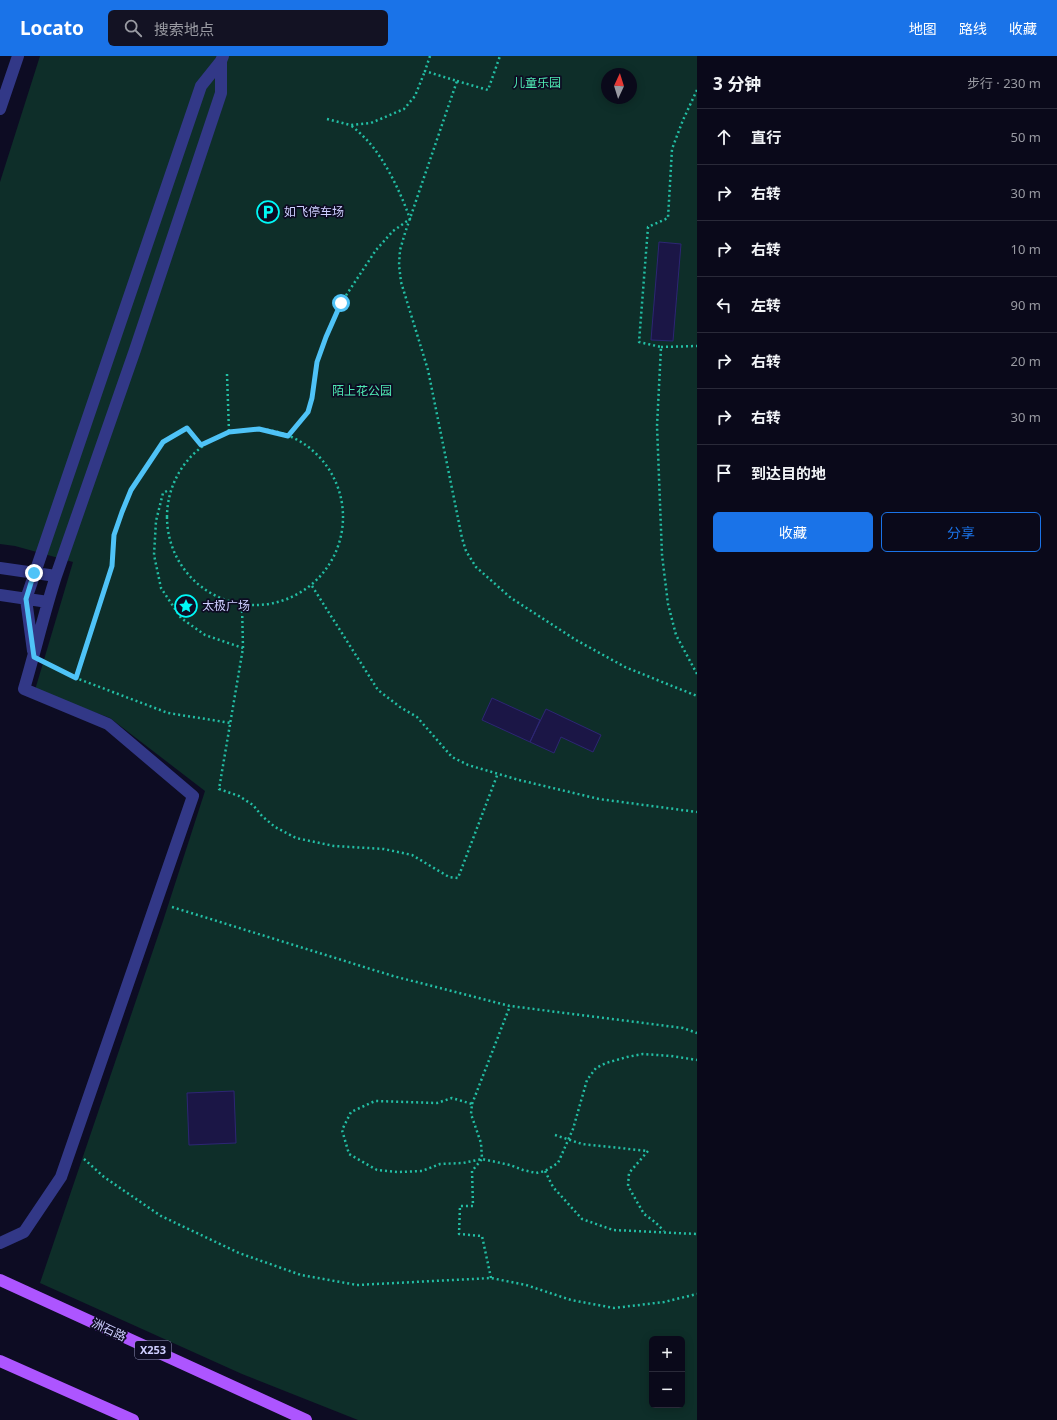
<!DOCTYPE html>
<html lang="zh">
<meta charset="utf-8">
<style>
body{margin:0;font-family:"Noto Sans","Noto Sans SC",sans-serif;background:#131223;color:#f1f3f6}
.controls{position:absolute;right:12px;bottom:12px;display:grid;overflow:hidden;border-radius:6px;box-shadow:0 2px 10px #0003}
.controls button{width:36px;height:36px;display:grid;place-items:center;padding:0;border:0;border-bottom:1px solid #2a2a39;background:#0a091a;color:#f1f3f6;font:20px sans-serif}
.compass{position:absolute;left:601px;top:12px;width:36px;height:36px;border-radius:50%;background:#0a091a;box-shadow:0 2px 10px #0003;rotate:4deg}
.stop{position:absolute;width:12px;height:12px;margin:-9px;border:3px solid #4fc3f7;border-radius:50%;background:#fff}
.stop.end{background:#4fc3f7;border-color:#fff;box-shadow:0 1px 4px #0008}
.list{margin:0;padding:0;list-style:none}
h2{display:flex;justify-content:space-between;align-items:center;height:52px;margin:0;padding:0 16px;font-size:17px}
h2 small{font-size:13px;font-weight:400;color:#999aa2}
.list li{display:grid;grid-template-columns:26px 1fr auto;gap:12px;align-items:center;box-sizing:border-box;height:56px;padding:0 16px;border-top:1px solid #2a2a39}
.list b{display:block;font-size:15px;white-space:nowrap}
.list em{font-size:13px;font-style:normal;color:#999aa2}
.actions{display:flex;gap:8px;padding:12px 16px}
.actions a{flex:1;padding:9px 0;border:1px solid #1a73e8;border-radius:6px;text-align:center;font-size:14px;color:#1a73e8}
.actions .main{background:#1a73e8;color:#fff}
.icon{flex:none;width:22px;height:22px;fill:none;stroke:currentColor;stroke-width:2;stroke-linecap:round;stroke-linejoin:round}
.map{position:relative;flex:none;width:697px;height:1364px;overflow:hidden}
header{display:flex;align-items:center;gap:24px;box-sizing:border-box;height:56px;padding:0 20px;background:#1a73e8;color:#fff}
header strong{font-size:19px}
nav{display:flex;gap:22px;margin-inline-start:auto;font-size:14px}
.search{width:280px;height:36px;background:#131223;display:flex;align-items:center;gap:10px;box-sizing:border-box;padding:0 14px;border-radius:6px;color:#999aa2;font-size:15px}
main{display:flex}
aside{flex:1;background:#0a091a}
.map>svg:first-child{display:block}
.green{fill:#0e2e29;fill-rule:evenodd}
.building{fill:#1b1646;stroke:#2d2674}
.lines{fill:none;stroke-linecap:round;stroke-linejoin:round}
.path{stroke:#23bea4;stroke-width:2.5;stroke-dasharray:2 3;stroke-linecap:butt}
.minor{stroke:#323887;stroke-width:12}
.major{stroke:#ad55ff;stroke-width:12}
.route{stroke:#4fc3f7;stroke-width:5}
.labels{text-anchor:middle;stroke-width:3.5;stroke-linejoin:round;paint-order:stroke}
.shield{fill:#0d0c23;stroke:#9494bd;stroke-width:1}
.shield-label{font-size:11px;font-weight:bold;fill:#ceceff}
.park-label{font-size:12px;fill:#4feab3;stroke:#0d0c23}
.poi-label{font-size:12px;fill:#ceceff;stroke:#0d0c23;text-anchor:start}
.street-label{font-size:12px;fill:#ceceff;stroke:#0d0c23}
</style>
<header>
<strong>Locato</strong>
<div class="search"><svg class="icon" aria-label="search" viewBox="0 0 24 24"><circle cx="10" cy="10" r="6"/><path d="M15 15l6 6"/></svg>搜索地点</div>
<nav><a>地图</a><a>路线</a><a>收藏</a></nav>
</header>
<main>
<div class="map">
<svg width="697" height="1364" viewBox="0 0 697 1364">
<rect width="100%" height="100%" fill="#0d0c23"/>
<path class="green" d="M40,0H697V1364H358L242,1318L40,1227L163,865L205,735L110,662L35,634L73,506L15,490L0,488V126ZM607,18H631V42H607ZM652,1283H682V1349H652Z"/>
<path class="building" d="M659,186L681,188L673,285L651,284Z
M492,642L540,664L530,686L482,664Z
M546,653L601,679L593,696L561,681L554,697L530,686Z
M234,1035L236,1087L189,1089L187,1037Z"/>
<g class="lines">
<path class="path" d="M430,0L425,15L457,25L405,177L400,194L399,209L401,226L428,314L462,482L466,495L476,511L511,542L576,584L625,611L697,640
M457,25L488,34L500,0
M697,34L683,64L672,93L668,162L648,171L639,286L661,291L657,370L662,499L668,548L676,579L697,618
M327,63L350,69L371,67L404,53L415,40L425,15
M661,291L697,290
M227,318L229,376
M167 461a88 88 0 1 1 176 0a88 88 0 1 1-176 0Z
M288,380L308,356L312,342L317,306L326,281L341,247L376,194L393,175L410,163C401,137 385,103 366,83C361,78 356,73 350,69
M167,435L163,437L156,465L154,499L161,532L181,562L205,579L243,592
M312,530L378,634L400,651L417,661L452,701L468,709L519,724L599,743L697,756
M242,550L243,592L219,733L239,740L253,749L262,760L275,771L296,782L334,790L384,793L412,799L449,821L458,822L498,717
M48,608L76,622L168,657L231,667
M76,622L112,510L114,479L122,456L131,434L163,386L187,373L201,389
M172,851L393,920L510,950L683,972L697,977
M472,1048L510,950
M555,1079L582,1088L648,1095
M648,1095L629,1117L628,1130L644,1158L655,1166L664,1175
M84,1103L104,1121L161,1160L239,1197L301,1219L357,1229L491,1222L526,1229L571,1244L614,1252L664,1246L697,1238
M545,1115L553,1131L582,1163L613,1174L697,1178
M491,1222L482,1180L459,1178L460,1150H473L472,1115L482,1103L481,1087L471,1058L472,1048L452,1042L437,1047L375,1045L351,1056L342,1074L349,1098L377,1114L398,1116L422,1115L440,1108L463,1107L482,1103L510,1109L523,1114L536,1117L545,1115L558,1107L573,1073L587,1024L596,1012L606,1007L627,1001L643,998L671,1000L697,1004"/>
<path class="minor" d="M0,53L18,0
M0,512L56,520
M0,539L48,546
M33,595L26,543L201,30L221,5
M0,1187L24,1176L61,1121L193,740L108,668L24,633C35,596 44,557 56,520L135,294L221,37V5L223,0"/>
<path class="major" d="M0,1224L306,1364
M0,1305L133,1364"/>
</g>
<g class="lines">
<path class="route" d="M34,517L26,543L34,601L76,622L112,510L114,479L122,456L131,434L163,386L187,372L201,389L229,376L259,373L288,380L308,356L312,342L317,306L326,281L341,247"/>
</g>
<defs>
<g id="parking-ring" transform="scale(1.15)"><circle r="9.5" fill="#0d0c23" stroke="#00f9f7" stroke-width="1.5"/><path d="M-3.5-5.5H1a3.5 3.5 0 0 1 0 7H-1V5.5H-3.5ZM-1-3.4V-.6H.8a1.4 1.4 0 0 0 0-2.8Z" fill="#00f9f7"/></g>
<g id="sight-ring" transform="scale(1.15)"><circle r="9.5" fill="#0d0c23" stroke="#00f9f7" stroke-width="1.5"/><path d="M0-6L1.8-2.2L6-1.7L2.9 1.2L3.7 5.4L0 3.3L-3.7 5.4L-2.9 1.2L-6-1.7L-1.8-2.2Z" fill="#00f9f7"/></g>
</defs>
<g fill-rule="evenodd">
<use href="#parking-ring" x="268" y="156"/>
<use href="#sight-ring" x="186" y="550"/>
</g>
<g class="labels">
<rect class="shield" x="135" y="1285" width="36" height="18" rx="3"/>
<g class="shield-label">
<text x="153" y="1298">X253</text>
</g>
<g class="park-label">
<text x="537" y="31">儿童乐园</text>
<text x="362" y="339">陌上花公园</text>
</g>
<g class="poi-label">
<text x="284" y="160">如飞停车场</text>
<text x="202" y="554">太极广场</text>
</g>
<g class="street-label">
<text transform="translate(109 1274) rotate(25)" y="4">洲石路</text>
</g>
</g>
</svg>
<div class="controls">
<button>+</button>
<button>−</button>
</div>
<svg class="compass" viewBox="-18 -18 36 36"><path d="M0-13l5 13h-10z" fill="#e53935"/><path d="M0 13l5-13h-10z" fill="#999aa2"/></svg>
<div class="stop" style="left:341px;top:247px"></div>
<div class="stop end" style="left:34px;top:517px"></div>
</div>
<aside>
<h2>3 分钟<small>步行 · 230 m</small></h2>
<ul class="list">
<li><svg class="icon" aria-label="ahead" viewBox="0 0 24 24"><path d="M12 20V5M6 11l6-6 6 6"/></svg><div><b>直行</b></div><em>50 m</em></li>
<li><svg class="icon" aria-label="right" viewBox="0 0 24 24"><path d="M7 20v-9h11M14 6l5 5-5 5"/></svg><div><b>右转</b></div><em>30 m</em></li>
<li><svg class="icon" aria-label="right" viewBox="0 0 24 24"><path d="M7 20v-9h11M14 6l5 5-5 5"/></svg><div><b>右转</b></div><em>10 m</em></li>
<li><svg class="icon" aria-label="left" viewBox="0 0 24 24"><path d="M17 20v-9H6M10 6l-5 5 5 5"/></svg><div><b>左转</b></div><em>90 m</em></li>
<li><svg class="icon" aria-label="right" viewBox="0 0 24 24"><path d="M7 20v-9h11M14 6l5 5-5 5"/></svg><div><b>右转</b></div><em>20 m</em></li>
<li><svg class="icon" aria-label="right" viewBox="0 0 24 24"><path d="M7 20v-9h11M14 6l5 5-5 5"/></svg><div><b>右转</b></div><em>30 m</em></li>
<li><svg class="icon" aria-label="arrive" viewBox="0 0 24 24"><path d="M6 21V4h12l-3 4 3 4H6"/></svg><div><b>到达目的地</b></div></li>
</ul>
<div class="actions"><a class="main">收藏</a><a>分享</a></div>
</aside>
</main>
